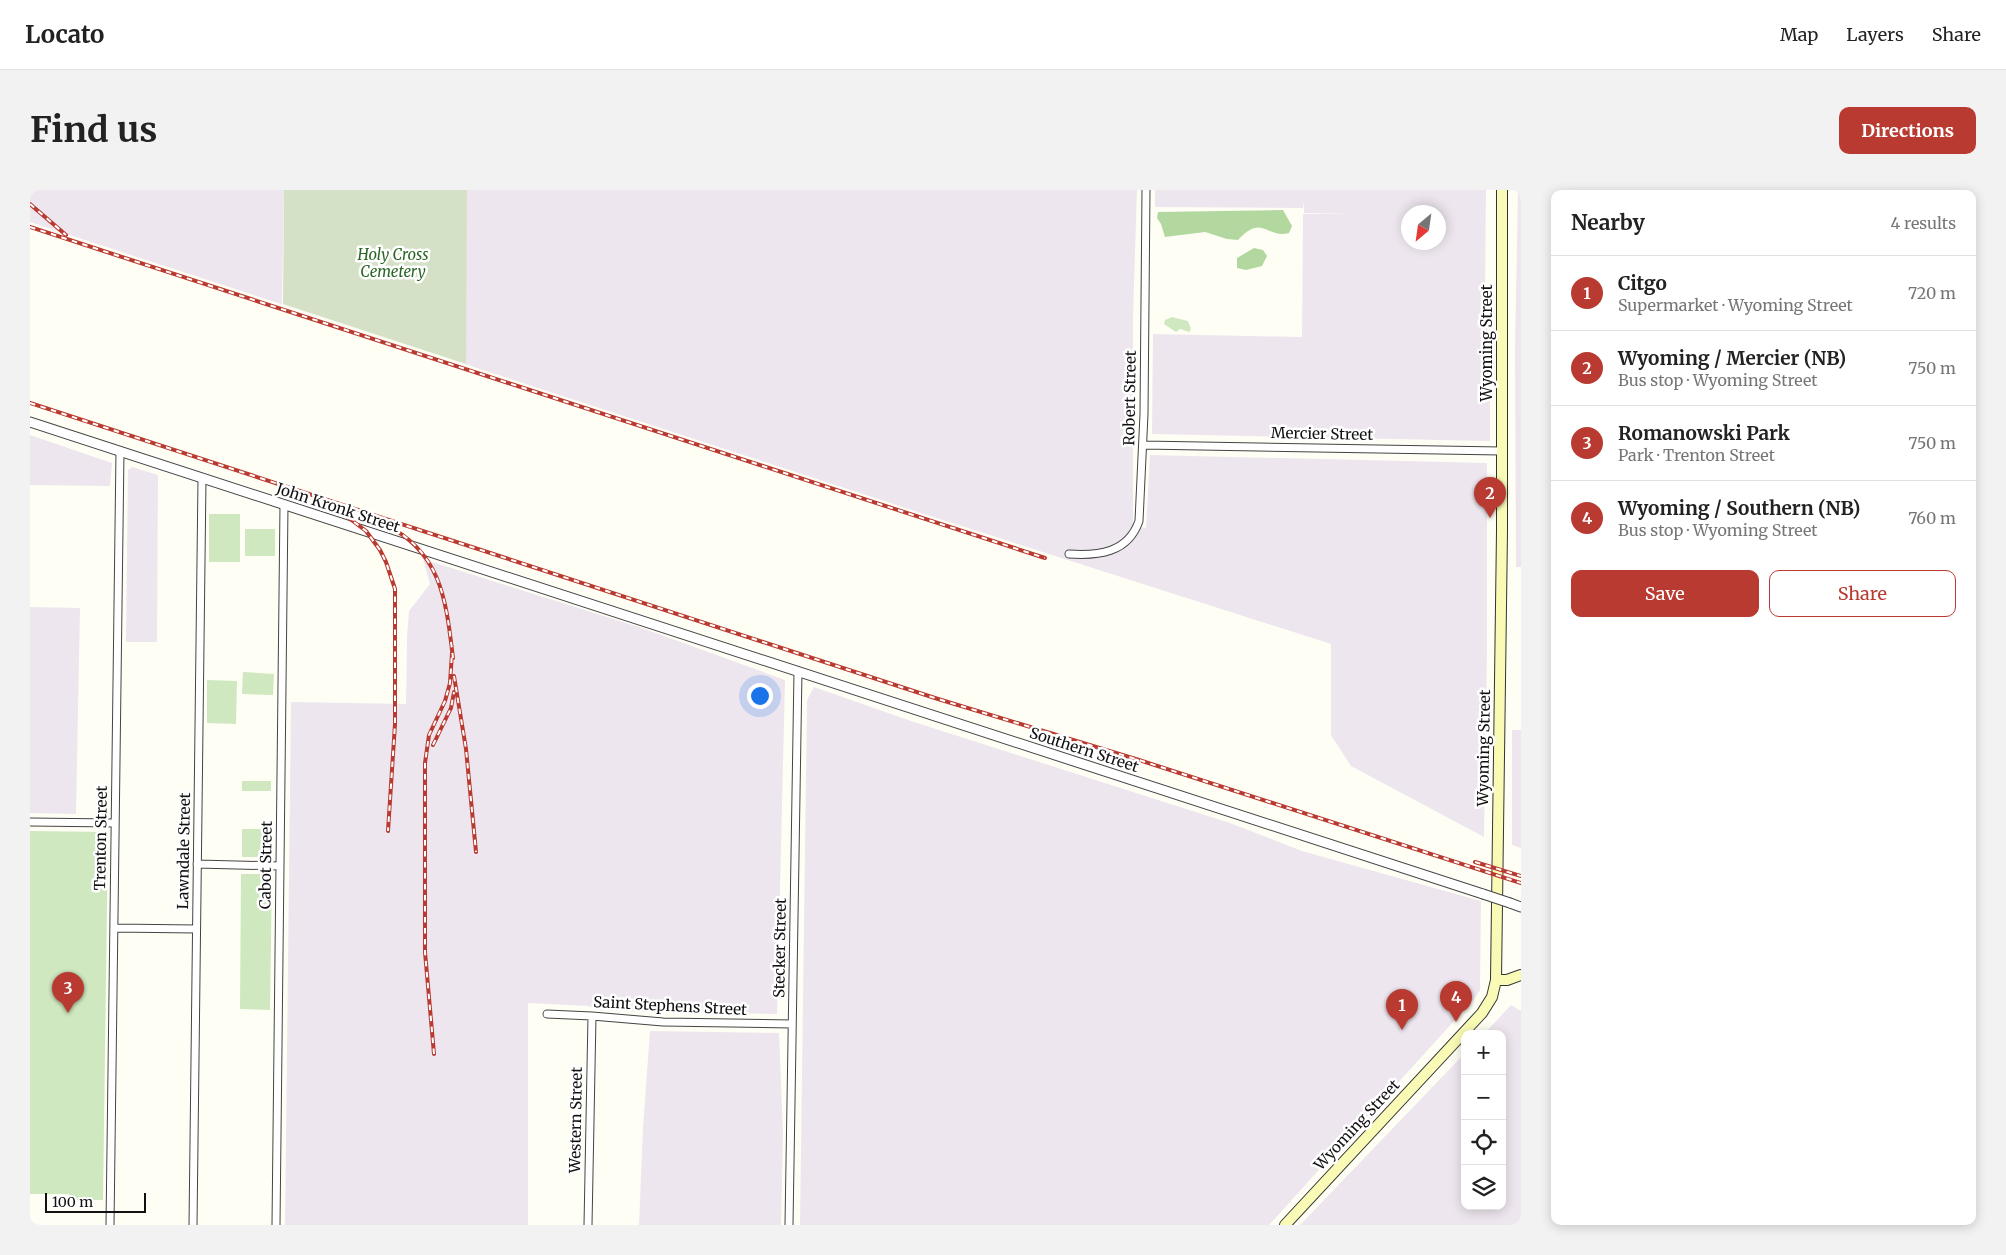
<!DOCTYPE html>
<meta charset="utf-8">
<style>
body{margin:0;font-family:Merriweather,serif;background:#f2f2f2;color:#222}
.controls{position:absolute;right:15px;bottom:15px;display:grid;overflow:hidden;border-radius:10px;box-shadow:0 2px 12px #0003}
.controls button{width:45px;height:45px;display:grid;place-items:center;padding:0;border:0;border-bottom:1px solid #e0e0e0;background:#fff;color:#222;font:25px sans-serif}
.compass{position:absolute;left:1371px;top:15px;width:45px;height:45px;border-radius:50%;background:#fff;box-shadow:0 2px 12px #0003;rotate:209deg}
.scale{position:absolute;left:15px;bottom:12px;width:101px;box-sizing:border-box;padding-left:5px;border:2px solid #111;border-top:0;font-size:14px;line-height:18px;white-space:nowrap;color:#111;-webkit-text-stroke:4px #fff;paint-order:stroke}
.you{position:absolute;left:729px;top:505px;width:18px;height:18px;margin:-12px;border:4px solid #fff;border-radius:50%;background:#1a73e8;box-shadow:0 0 0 8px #1a73e833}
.badge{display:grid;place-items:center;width:32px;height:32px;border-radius:50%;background:#b93a30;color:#fff;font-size:16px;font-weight:700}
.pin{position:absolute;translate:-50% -41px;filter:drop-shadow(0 1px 2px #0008)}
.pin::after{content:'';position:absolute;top:26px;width:18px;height:15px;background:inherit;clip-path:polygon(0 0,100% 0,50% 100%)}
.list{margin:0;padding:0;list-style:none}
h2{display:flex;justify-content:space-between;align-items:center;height:65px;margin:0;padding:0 20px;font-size:21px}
h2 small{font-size:16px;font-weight:400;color:#767676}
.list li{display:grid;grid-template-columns:32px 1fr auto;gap:15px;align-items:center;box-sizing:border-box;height:75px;padding:0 20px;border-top:1px solid #e0e0e0}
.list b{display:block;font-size:19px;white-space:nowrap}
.list p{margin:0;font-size:16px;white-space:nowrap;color:#767676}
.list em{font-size:16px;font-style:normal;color:#767676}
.actions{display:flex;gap:10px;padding:15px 20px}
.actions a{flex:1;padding:11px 0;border:1px solid #b93a30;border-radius:10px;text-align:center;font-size:18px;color:#b93a30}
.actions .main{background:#b93a30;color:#fff}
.icon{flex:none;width:28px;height:28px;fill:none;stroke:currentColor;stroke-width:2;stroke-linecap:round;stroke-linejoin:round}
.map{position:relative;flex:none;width:1491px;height:1035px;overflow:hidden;border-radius:10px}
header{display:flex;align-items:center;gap:30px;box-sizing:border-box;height:70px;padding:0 25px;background:#fff;border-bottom:1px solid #e0e0e0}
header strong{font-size:24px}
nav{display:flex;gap:28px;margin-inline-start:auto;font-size:18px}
.intro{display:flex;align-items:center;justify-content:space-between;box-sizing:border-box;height:120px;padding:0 30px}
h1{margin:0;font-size:35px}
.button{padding:12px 22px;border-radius:10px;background:#b93a30;color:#fff;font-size:18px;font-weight:700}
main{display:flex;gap:30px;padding:0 30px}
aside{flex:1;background:#fff;border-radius:10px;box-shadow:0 2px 12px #0003}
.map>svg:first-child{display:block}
.industrial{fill:#eee6ee;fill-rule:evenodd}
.green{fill:#cfe8bf}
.forest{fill:#b2d8a0}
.cemetery{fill:#d5e1c6}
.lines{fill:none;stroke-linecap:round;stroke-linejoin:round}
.minor-casing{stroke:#444;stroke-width:9}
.tertiary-casing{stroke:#444;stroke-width:11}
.secondary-casing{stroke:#333;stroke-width:12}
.minor{stroke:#fff;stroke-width:7}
.tertiary{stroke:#fff;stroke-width:9}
.secondary{stroke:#f9fab5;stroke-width:10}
.rail-casing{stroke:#b93a30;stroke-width:4}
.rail{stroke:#fff;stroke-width:2;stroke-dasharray:5.5;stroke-linecap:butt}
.tertiary-bridge-casing{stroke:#444;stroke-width:11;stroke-linecap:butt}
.tertiary-bridge{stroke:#fff;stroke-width:9}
.labels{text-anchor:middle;stroke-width:5;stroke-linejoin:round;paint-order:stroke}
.park-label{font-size:15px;font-style:italic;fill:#296524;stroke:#fff}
.street-label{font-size:15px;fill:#111;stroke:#fff}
</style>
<header>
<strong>Locato</strong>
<nav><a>Map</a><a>Layers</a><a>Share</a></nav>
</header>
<div class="intro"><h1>Find us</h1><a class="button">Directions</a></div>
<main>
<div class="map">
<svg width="1491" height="1035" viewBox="0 0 1491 1035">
<rect width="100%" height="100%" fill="#fefef5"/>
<path class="industrial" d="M0,0H254L252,114L435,174L437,0H1107L1103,127V336L1116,338L1120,265L1457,273V459L1454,647L1321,576L1301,545V454L894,324L0,32Z
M1125,0H1456L1455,102L1458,103L1457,165L1460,170V251L1122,244L1123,144L1272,147L1273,24L1321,23H1274V12L1273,18L1125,17ZM1378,22H1408V52H1378Z
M1488,0H1491V377H1486L1485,158Z
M0,245L82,273L80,296L0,295Z
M102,277L128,285L127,452H96L98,280Z
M393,369L612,438L755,490L747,824L618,822L567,820L558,816L498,813V1035H255L261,512L376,514L377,447L379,421L400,394Z
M0,417L50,418L46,624L0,623Z
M784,497L881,531L1200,633L1272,661L1451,711L1450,800L1444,809L1239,1035H770L777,510Z
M1482,540H1491V658L1482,655Z
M1481,815L1491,821V1035H1270L1435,863V1016H1472V844H1454Z
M620,841L749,843L753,944L751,1035H609L613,938Z"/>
<path class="green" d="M1142,127L1158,131L1161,139L1159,142L1150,139L1146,142L1134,134L1135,130Z
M179,324H210V372H179Z
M215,339H245V366H215Z
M213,482L244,484L243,505L212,504Z
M177,490L207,491L206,534L177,533Z
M212,591H241V601H212Z
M212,639H241V667H212Z
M0,641L78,642L73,1010H39V1004H0Z
M211,684H242L240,820L210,819Z"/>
<path class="forest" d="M1253,20L1262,36L1259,43C1236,49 1233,23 1208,50L1197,49L1175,42L1135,47L1131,34L1127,28L1128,22Z
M1224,58L1233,60L1237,66L1232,76L1216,80L1207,78V68Z"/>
<path class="cemetery" d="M254,0H437L436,174L253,114Z"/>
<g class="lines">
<g class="minor-casing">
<path id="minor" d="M1113,255L1471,261
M1039,364C1068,366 1098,363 1109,331L1114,224L1116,0
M0,632L85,633
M167,674L250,676
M84,738L166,739
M517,824L562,826L633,832L762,834
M80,1035L90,261
M163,1035L172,288
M246,1035L254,315
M558,1035L562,826
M759,1035L768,481"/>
</g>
<g class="tertiary-casing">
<path id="tertiary" d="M0,232L1453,704
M1480,713L1491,717"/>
</g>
<g class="secondary-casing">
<path id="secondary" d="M1466,790H1477L1491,785
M1255,1035L1452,823L1462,807L1466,790L1472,341V0"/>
</g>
<use href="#minor" class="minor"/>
<use href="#tertiary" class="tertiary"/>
<use href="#secondary" class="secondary"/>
<g class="rail-casing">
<path id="rail" d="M0,14L36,45
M0,37L1015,368
M0,213L908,509L1109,570L1491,693
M296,315L311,322L336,341L350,360L356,372L365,399V534L358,641
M354,334C412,362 416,411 423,468
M424,486L436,559L446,662
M403,555L421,518L424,502
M1445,672L1491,686
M404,864L395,762V573L399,545L415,511L420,493L422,463"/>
</g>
<use href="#rail" class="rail"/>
<g class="tertiary-bridge-casing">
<path id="tertiary-bridge" d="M1453,704L1480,713"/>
</g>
<use href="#tertiary-bridge" class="tertiary-bridge"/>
</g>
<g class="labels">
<g class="park-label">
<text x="363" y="70">Holy Cross<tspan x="363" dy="17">Cemetery</tspan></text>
</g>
<g class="street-label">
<text transform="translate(1457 153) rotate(-90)" y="5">Wyoming Street</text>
<text transform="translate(1100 208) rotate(-89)" y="5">Robert Street</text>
<text transform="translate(1292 244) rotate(1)" y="5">Mercier Street</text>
<text transform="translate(308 318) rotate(18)" y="5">John Kronk Street</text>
<text transform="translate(1454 558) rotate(-89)" y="5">Wyoming Street</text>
<text transform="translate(1054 560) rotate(18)" y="5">Southern Street</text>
<text transform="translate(71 648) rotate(-89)" y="5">Trenton Street</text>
<text transform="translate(154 661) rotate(-89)" y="5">Lawndale Street</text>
<text transform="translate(236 675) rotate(-89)" y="5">Cabot Street</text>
<text transform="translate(750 758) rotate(-89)" y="5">Stecker Street</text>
<text transform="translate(640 816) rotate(3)" y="5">Saint Stephens Street</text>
<text transform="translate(546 930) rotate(-89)" y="5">Western Street</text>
<text transform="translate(1327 935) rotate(-47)" y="5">Wyoming Street</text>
</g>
</g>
</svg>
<div class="controls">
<button>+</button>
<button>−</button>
<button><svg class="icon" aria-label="locate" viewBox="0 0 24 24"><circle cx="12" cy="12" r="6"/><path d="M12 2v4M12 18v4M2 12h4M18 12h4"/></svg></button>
<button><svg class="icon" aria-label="layers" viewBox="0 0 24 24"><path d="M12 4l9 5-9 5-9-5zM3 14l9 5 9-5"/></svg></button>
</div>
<svg class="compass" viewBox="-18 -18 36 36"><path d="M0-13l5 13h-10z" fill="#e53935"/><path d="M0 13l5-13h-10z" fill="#767676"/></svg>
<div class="scale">100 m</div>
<div class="you"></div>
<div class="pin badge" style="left:1372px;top:840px">1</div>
<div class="pin badge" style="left:1460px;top:328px">2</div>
<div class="pin badge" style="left:38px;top:823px">3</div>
<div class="pin badge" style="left:1426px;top:832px">4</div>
</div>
<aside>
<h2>Nearby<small>4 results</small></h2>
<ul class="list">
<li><span class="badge">1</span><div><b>Citgo</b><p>Supermarket · Wyoming Street</p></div><em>720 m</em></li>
<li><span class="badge">2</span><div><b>Wyoming / Mercier (NB)</b><p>Bus stop · Wyoming Street</p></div><em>750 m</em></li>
<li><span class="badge">3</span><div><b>Romanowski Park</b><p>Park · Trenton Street</p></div><em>750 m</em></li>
<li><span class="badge">4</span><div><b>Wyoming / Southern (NB)</b><p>Bus stop · Wyoming Street</p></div><em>760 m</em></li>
</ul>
<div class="actions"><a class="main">Save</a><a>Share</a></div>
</aside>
</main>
